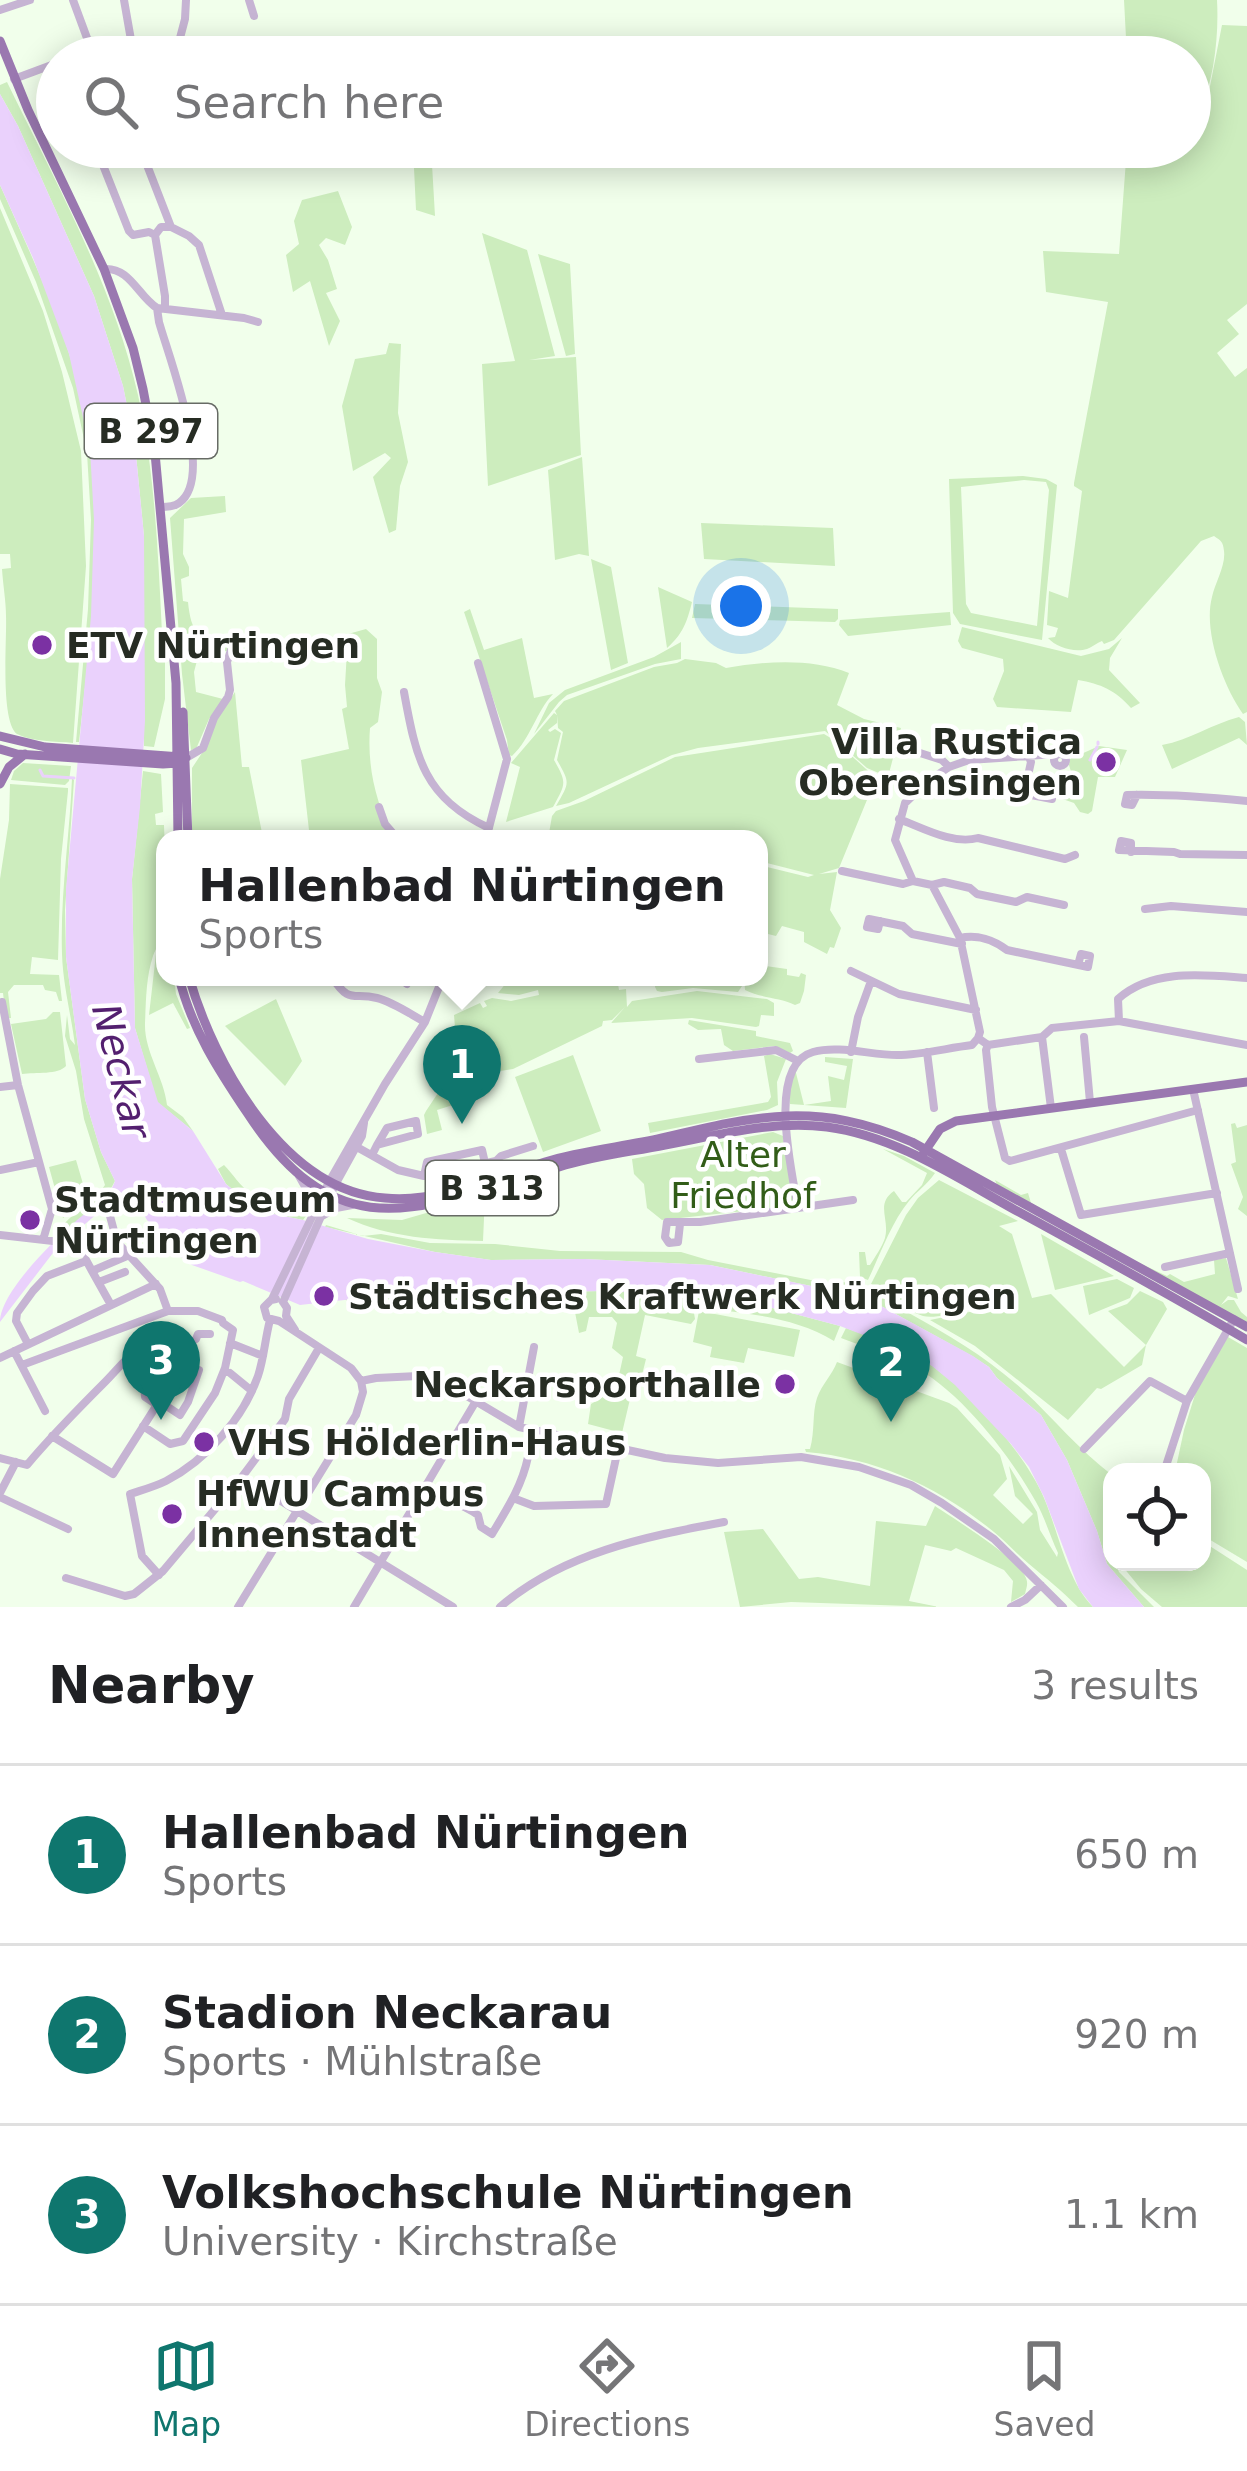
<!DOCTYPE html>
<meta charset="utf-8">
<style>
body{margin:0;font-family:"DejaVu Sans",sans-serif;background:#f6f6f6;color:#202124}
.controls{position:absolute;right:36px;bottom:36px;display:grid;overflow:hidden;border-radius:24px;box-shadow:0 6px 30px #0003}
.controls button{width:108px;height:108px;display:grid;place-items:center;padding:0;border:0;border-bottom:3px solid #e0e0e0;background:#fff;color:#202124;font:60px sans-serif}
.you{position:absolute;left:741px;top:606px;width:42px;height:42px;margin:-30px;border:9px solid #fff;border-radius:50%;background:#1a73e8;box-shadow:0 0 0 18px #1a73e833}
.badge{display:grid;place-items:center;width:78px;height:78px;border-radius:50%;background:#0f766e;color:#fff;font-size:39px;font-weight:700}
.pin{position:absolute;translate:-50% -99px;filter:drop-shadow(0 3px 6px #0008)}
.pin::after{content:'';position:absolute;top:63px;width:42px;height:36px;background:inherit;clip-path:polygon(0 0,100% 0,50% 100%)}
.popup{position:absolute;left:156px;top:830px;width:612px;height:156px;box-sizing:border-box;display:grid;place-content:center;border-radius:24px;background:#fff;filter:drop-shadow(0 3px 9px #0005);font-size:39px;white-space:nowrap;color:#757577}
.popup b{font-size:45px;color:#202124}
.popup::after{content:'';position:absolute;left:50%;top:100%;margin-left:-24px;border:24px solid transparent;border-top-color:#fff}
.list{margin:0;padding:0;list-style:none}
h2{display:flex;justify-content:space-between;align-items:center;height:156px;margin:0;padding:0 48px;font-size:51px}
h2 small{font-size:39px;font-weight:400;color:#757577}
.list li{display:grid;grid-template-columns:78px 1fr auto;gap:36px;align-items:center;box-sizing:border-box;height:180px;padding:0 48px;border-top:3px solid #e0e0e0}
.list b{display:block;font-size:45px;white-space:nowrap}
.list p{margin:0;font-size:39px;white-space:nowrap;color:#757577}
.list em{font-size:39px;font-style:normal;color:#757577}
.icon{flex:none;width:66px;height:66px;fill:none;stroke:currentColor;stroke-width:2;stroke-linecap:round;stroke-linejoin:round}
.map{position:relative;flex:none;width:1247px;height:1607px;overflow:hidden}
.search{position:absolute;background:#fff;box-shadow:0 6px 30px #0003;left:36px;right:36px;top:36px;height:132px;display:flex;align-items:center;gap:30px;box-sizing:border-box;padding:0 42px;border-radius:66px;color:#757577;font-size:45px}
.sheet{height:696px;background:#fff}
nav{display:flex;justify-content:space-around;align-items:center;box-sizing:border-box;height:168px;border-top:3px solid #e0e0e0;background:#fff;font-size:33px;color:#757577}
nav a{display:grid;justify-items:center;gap:6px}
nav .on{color:#0f766e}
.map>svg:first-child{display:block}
.green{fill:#cdedbe;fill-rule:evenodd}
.water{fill:#ead1fc}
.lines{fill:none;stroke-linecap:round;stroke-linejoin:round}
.stream{stroke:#ead1fc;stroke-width:3}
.minor{stroke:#c6b4d3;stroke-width:8}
.major{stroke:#9a78b0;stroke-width:9}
.poi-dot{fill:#7b31a3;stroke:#fff;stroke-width:4.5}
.labels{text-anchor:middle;stroke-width:9;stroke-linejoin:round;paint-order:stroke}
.shield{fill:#fff;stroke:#676b65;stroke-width:3}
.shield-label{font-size:33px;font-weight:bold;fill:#262c23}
.poi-label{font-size:36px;font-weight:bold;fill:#262c23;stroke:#fff;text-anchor:start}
.park-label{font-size:36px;fill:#325d18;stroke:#fff}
.water-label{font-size:39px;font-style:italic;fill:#531f6f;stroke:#fff}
</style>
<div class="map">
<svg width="1247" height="1607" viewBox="0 0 1247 1607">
<rect width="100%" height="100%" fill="#f1ffeb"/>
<path class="green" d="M1124,0H1217C1219,36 1214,81 1199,114L1190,115V57H1127Z
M1222,25L1247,26V304L1227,320L1239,334L1217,353L1235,377L1247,368V712L1243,714C1223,686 1203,631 1212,597C1215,583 1226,565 1224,551C1223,541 1221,541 1214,536L1201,541L1114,640L1104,644L1102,641C1097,643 1092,647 1087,649C1074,653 1056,647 1048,638L1055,637L1058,628L1047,625L1049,591L1068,598L1082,491L1074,486V483L1108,302L1046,292L1043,251L1119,254L1127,147H1190V118L1203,122Z
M7,82C56,183 113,285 138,395C155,473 158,553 162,633L165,640V699L154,747L144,746V536L135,445L123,386L94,296L18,126L0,94V85Z
M413,147H431L435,216L416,210Z
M0,185C32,257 68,332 84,410C106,519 91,633 79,742H76L88,609L91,520L87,453L73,388L36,282L0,199Z
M338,191L352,227L345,245L326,238L319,245L328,260L337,289L326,293L340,321L329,346L310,281L293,292L286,255L299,244L294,221L302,200Z
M0,208L43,311L62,372L81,451L86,566L73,743C56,741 32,742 17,734C0,721 7,640 6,616C6,601 3,585 2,569L11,568L10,554H0Z
M482,233L527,250L555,356L529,360L576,357L581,455L488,486L482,364L515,361Z
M538,254L570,264L575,354L566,356Z
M389,343L401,344L398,413L408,462L400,486L396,530L389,533L373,477L391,458L385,453L353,471L342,406L355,359L386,354Z
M582,457L589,556L579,554L555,560L548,470Z
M1023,476L1046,479L1057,485L1042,640L960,624L953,613L949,479ZM1024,480L1046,482L1049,490L1037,626L971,613L966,604L961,487Z
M225,496L226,512L184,519L183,554L189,567V576L181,579L183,601L188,602C191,632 198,642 229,643L227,651L199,653L194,672L196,692L223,699L209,719L196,749L191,750L182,674L170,518L191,498Z
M701,523L833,528L835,566L704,559Z
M591,559L611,567L628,663L611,670Z
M658,587L692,602C687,622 683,634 667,648Z
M695,604L838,609V619L835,622L692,618Z
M470,609L484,650L522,638L534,698L553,694C536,712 531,738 512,756L509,755L507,740L464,612Z
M950,612L951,625L848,636L839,625L840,620Z
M962,627L1081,656L1109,649L1122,638L1110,658L1109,670L1140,703L1131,708C1115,690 1101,684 1078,680L1071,712L997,707L993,699L1004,671L1003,659L962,648L958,641Z
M366,629L377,639V678L382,692L378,722L370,728C367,768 376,803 394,839H310L301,760L349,749L342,709L347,707L345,685L348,634Z
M681,642V659L655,664L567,695L559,702L534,734L549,703L565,690L654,657Z
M685,659L716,663L726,668C765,661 812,658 849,673L837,705L864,719L901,728L888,777L867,768L825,731L698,748L672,755L569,803L556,806C570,782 570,783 557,760L563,732L558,728L557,715V723L548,730L550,732L555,729L561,733L554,760C567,783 566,783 553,807L506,822L520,767L511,763L554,713L557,715L555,711L564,701L654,667L677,663Z
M235,692L242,767H249L263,838L192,839V768L204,750L216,720Z
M1239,717L1245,722L1247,745L1239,738L1172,769L1162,745C1190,740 1212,724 1239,717Z
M824,734L834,740L876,778L839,868L819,874L837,872L830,910L841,928L834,948L830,947L827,954L804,942V932L782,926L776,936L764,933L759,929V865L808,877L814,875L759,861V839H548L552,816L556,811L584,801L675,757Z
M1099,746L1127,750L1115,777H1098L1092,811L1088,814L1080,812L1074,803L1054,796L1063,775H1072L1069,765L1070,759Z
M23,763L71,766L69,781L65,785L11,780L14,771Z
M143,771L161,774L163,812L155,814L156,825H164C165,859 168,896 164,931C163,940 156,947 153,956C146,977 146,1001 145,1023C144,1052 164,1077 167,1105L183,1117L193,1131L157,1102L135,1028L132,879Z
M72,778L74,780L65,910L66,957L85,1099L101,1152L115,1181L108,1194L57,1239L55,1238C66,1214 91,1206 105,1185L84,1119L76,1071L65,1036L67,1015L70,1039L75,1045C71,1014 63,985 62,954C60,895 70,833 72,778Z
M10,784L68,788V791L61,859L58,960L32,957L30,974L59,975L62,1001H59L56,992L45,990L43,985H14L8,992L11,1018H6L3,993H0V879L9,820Z
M165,943V977H174L176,994L190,1028L187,1029L173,1003L149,1015L156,954Z
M759,965L787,969V975L799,977L801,973L806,975L804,991L800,1003L795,1005C779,997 760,998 745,990L744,977H759Z
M511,977H620L617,978L619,990L626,989L627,1007L632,1001L697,991L767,999L774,1003V1016L761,1015L759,1026L756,1027L692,1018L611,1023L625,1007L612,1020L603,1021L602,1026L513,1069L500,1071L464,1066L457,1051L454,1015L480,1003L483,1008L487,1006L484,1001L492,998L511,1001L539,995L538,990L519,995L498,993Z
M656,977H741L742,986L738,992L693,988L662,992L657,991L655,987Z
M276,999L302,1061L285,1086L225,1026Z
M53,1012H60L66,1066C58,1075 36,1072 22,1074L11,1024L46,1019Z
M689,1020L756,1031V1036L790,1043L793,1051L790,1053L774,1046L733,1051L724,1045L721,1029L698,1030L688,1024Z
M770,1054L786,1059L777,1082L778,1105L767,1110L650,1133L648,1123L768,1102L771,1097L764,1056Z
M573,1055L601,1131L543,1152L515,1077Z
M825,1057L853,1059L846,1108L790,1104L788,1091L795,1069L804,1105L831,1101L828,1076L844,1080L847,1066L825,1062Z
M459,1071L485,1073V1079L490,1080L492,1075L494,1079L489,1093L481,1096L477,1086L450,1091L453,1105L437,1110L442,1130L427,1134L424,1115L426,1111L450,1075Z
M1235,1123L1237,1128L1247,1125V1216L1238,1209L1243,1197L1231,1164L1236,1162L1231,1124Z
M773,1132L783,1136L794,1202L788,1206L662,1220L647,1208L644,1184L634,1174L632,1159Z
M883,1149L904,1156L935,1173C927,1185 917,1191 909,1201C891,1223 880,1255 868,1280L860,1277L859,1252H865L867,1265H870C875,1257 882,1247 885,1238C890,1219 875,1204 894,1191L902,1202H906L922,1185L927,1173Z
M76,1160L86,1194L82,1203L63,1218L49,1167Z
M224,1165C233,1174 240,1186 251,1194C268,1205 288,1206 306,1216L303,1220L259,1211L226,1184L218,1169Z
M939,1180L1018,1221L999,1226L1012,1234L1032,1298L1051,1294L1124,1367L1146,1345L1108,1311L1127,1304L1140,1291L1163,1302L1167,1309L1146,1345L1142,1365L1101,1389L1097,1388L1068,1420L975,1346L930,1320L994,1307V1303C976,1307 939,1320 923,1316C903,1310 889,1293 871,1284L906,1215L918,1198Z
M995,1180L1021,1195L1028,1193L1031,1203L1112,1250L1167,1276L1170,1274L1184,1282L1215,1274L1214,1260L1226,1258L1238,1299L1228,1296L1221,1305L1228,1300H1234L1241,1312L1247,1317V1323L1111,1251L997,1185Z
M485,1196L483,1241C436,1240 390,1238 347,1218L402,1220Z
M326,1225L363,1236L381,1234L430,1243L495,1244L560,1251L681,1252L708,1260L826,1283L851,1282L863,1286L857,1298L840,1292L710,1265L585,1259L491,1260L435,1252L325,1227Z
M1041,1234L1114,1276L1055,1290Z
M1117,1279L1134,1288L1130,1298L1089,1315L1083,1286Z
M868,1287C883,1293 893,1304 907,1312C949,1335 988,1358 1024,1391C1054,1419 1079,1450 1112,1475V1562H1115L1119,1572L1154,1607H1144L1107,1564L1097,1531L1067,1460L1041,1415L997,1378L989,1367L972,1356L883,1307L861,1300Z
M602,1291L687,1294L750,1302L840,1326L834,1341C792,1315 740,1313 693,1307L695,1319L691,1324L645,1315L636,1356L646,1359L642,1375L635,1378L622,1433L588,1424L591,1404L603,1397L614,1398L623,1357L612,1348L617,1323L612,1317H589L586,1331L579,1333L574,1307L571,1303L451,1304L384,1299L351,1303L344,1299L380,1296Z
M699,1311L800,1330L794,1357L748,1348L744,1363L710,1357L712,1347L693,1342Z
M846,1328C875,1339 905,1348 931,1365C970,1391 1026,1455 1044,1498C1059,1533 1066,1579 1093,1607H1078C1062,1591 1046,1578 1029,1564C1017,1554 1006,1542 994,1532C939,1487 876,1458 806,1452L805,1449H810C815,1431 812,1413 817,1398C822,1384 832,1375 837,1362L949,1403L957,1408L1000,1455L1007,1479L993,1495L1023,1524L1033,1514L1015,1496L1009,1466L1037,1512L1040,1530L1057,1557L1058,1553C1050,1536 1045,1518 1036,1502C1009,1454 960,1390 911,1365C889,1354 864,1347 841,1338Z
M1228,1337L1247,1348V1562L1202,1535V1472H1175L1184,1430L1198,1385Z
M935,1506C956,1520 1012,1555 1024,1574C1029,1583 1027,1585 1025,1594L1011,1602L1013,1581L1004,1570L956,1548L951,1551L925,1545L909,1601L939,1607L791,1602L740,1607L724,1532L763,1529L799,1579L818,1577L870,1586L876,1521L926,1526Z
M1202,1541L1247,1570V1607H1162L1141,1589L1119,1562H1202Z"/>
<path class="water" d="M0,94L18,126L94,296L123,386L135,445L144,536L145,721L140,807L132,879L135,1028L158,1102L193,1131L226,1184L259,1211L303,1220L368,1239L435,1252L491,1260L585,1259L710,1265L840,1292L883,1307L973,1356L989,1367L997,1378L1041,1415L1067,1460L1097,1531L1107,1564L1144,1607H1093L1079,1589L1044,1497L1029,1467L1011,1444L955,1385L932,1366L910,1353L840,1326L750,1302L687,1294L602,1291L380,1296L300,1305L243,1281L240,1282L192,1265L176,1253L147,1220L134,1198L120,1194L56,1249L0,1322C0,1293 52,1242 75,1222C89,1209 109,1199 115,1181L101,1152L85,1099L66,957V889L91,616L94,520L90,449L69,354L33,258L0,185Z"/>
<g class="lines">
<path class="stream" d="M1098,744V742
M1090,760L1097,747
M40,770L43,776L74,778"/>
<path class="minor" d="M73,0L94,57
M124,0L134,57
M249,0L254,16
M0,10L30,0
M72,57L92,49
M175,57L185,19L186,0
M14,79L57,63
M104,147L99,155L129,231L133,235L149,232L155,235
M140,147L171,227H161L155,235L165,296V309
M180,147L183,155
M171,227L189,236L199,245L222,315
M104,269C130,267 138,296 157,308L244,318L258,322
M157,308L159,322C169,358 216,478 179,503C175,506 166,507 161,507
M478,663L507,759L486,839
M404,692C416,758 424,798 489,828
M920,753L942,760L949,767
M1054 760a6 6 0 1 1 12 0a6 6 0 1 1-12 0Z
M186,758L203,748L214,718L228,697L230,690L227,662L231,650L238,647
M886,778L905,781L918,790
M1009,791L1052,799
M1024,794L1031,762L1029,757
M1137,795L1132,805L1125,804L1127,795C1167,794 1207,797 1247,801
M379,807L385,824L398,839
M899,819C923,828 953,845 978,838L1065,859L1075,855
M1131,852V843L1121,841L1119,850L1174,852L1180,854L1247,855
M842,871L903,884L913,881
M932,885L944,882L970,888L977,894L1016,902L1027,897L1064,905
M1145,909L1171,906L1247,912
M869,919L903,926L912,934L962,944
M869,919L867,927L878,929L880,921
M960,938C977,934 994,940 1007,950L1088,967L1090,956L1081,954L1078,965
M851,971L899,994L976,1010
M332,977C350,1005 353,992 377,998C393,1002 410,1014 425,1022
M407,984L410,977
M2,1002L18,1085L52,1209L43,1240
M1119,1021L1118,999C1152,968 1205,975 1247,978
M1042,1037L1051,1108
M1084,1037L1090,1102
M978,1038L980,1032L960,938L932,885L913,881L895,840L905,803L927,782L949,767L969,760L1056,754
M988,1045L986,1050L992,1107L1005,1158L1010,1161L1198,1110
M851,1052L858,1017L871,981
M927,1052L934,1108
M699,1059L776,1050L798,1061
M0,1087L18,1085
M1193,1089L1238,1289
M355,1146L398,1170L424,1176L496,1161L501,1156L533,1146
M1061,1149L1081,1215L1217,1193
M372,1155L377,1145L418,1134L416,1121L387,1128L377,1145
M0,1170L39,1162
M299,1176L316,1206
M424,1176L427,1162L482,1150L485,1163
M798,1208C792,1172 766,1065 813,1052C839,1045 871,1055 897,1055C922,1055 947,1048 972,1045L978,1038L988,1045L1042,1037L1052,1028L1119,1021L1247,1045
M110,1216L117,1242
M322,1216L336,1208L352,1205
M680,1224L678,1242L669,1243L665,1237L667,1222H700L853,1200
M0,1235L53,1241
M70,1245L83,1253L117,1242L160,1289L168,1311H198L222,1320L223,1323L233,1330L225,1368L215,1393L183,1441L170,1444L143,1426
M86,1260L92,1271L127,1256
M1165,1267L1230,1253
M92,1271L111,1305
M99,1282L125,1272
M272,1299L329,1182L385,1084L425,1022L443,977
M276,1299L271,1300L264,1307L267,1318L279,1321L351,1368L361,1381
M283,1302L335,1185L362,1136L364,1123
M283,1302L287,1308L286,1316L295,1330
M169,1341L187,1344L196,1339L198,1334H210
M230,1343L263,1356
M28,1344L16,1321L17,1313L33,1291L47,1276L86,1261
M14,1351L45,1411
M0,1358L156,1284
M22,1365L168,1311
M143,1371L145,1397L157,1405
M230,1373L252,1391
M361,1381L376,1378L418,1376L440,1380L519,1427L665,1458L718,1463L801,1457L859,1467L911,1485L942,1503L994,1539L1063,1607
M159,1401L180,1415L188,1402L199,1370
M519,1427L534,1347
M1084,1449L1150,1381L1187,1401
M0,1458L27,1465C52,1435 79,1408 106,1381C117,1370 127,1356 141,1348C150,1343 159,1342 169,1341L181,1357L167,1389L113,1474L52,1436
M1164,1472L1187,1401L1234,1319
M242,1477L453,1607
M425,1489C443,1499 461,1503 478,1515L481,1527L492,1534C507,1509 522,1486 528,1457
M0,1493L16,1462
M0,1497L68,1529
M513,1498L534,1506L606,1504L618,1449
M159,1575L142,1556L130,1494C142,1490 154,1487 166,1481C206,1460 243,1419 258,1376C264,1358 265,1339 270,1320
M66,1578L125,1596L134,1594L163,1571L242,1477L285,1419L289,1399L319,1348
M238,1607L356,1415L363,1392L361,1381
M354,1607L476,1401
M500,1607C563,1553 644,1537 724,1522
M1011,1607L1025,1600L1041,1585"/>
<path class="major" d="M0,41L28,110L104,269L133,348L143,389L155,453L176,683L178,839
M183,712L188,839
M0,736L45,747L181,757
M0,749L17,754L163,764L178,763L186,758
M0,784L9,767L25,754
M179,977C191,1028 219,1071 248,1114C341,1256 425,1206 559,1167C593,1156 630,1152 665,1145C718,1135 773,1120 827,1127C896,1136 957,1178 1017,1211C1094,1253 1171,1295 1247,1340
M189,977C214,1064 284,1191 385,1198C440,1203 493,1178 545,1162C583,1150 623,1147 662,1138C758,1115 818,1101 912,1142L1247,1327
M923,1154L940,1129L956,1121L1247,1082"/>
</g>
<g class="poi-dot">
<circle cx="42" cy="645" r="12"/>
<circle cx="1106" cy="762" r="12"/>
<circle cx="30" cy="1220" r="12"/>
<circle cx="324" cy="1296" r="12"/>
<circle cx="785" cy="1384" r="12"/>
<circle cx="204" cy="1442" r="12"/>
<circle cx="172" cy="1514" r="12"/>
</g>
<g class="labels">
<g class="shield">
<rect x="85" y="404" width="132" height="54" rx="9"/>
<rect x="426" y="1161" width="132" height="54" rx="9"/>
</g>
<g class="shield-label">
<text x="151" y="443">B 297</text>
<text x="492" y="1200">B 313</text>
</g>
<g class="poi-label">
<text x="66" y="658">ETV Nürtingen</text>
<text x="1082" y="754" text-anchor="end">Villa Rustica<tspan x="1082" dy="41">Oberensingen</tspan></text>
<text x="54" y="1212">Stadtmuseum<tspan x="54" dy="41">Nürtingen</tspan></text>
<text x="348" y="1309">Städtisches Kraftwerk Nürtingen</text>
<text x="761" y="1397" text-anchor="end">Neckarsporthalle</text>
<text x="228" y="1455">VHS Hölderlin-Haus</text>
<text x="196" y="1506">HfWU Campus<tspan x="196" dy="41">Innenstadt</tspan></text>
</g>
<g class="park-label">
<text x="743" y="1167">Alter<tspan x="743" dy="41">Friedhof</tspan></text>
</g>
<g class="water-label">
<text transform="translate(122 1071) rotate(76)" y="14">Neckar</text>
</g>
</g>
</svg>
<div class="controls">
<button><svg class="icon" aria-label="locate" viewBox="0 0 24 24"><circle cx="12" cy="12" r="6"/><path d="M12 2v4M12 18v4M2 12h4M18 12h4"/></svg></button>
</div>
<div class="you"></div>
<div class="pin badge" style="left:462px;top:1124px">1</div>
<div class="popup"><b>Hallenbad Nürtingen</b>Sports</div>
<div class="pin badge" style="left:891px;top:1422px">2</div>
<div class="pin badge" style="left:161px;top:1420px">3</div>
<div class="search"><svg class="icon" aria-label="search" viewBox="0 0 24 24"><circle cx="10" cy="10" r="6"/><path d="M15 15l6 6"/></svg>Search here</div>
</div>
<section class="sheet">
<h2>Nearby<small>3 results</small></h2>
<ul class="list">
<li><span class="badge">1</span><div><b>Hallenbad Nürtingen</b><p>Sports</p></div><em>650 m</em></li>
<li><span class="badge">2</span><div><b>Stadion Neckarau</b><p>Sports · Mühlstraße</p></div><em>920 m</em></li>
<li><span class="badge">3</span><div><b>Volkshochschule Nürtingen</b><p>University · Kirchstraße</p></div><em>1.1 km</em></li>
</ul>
</section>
<nav>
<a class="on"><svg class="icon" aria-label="map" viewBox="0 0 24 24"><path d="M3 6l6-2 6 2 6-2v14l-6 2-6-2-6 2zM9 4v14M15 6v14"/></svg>Map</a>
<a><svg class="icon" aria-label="directions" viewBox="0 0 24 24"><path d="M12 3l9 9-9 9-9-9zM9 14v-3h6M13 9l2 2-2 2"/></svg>Directions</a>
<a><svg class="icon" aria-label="saved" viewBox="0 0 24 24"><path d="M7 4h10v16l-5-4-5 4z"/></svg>Saved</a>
</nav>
